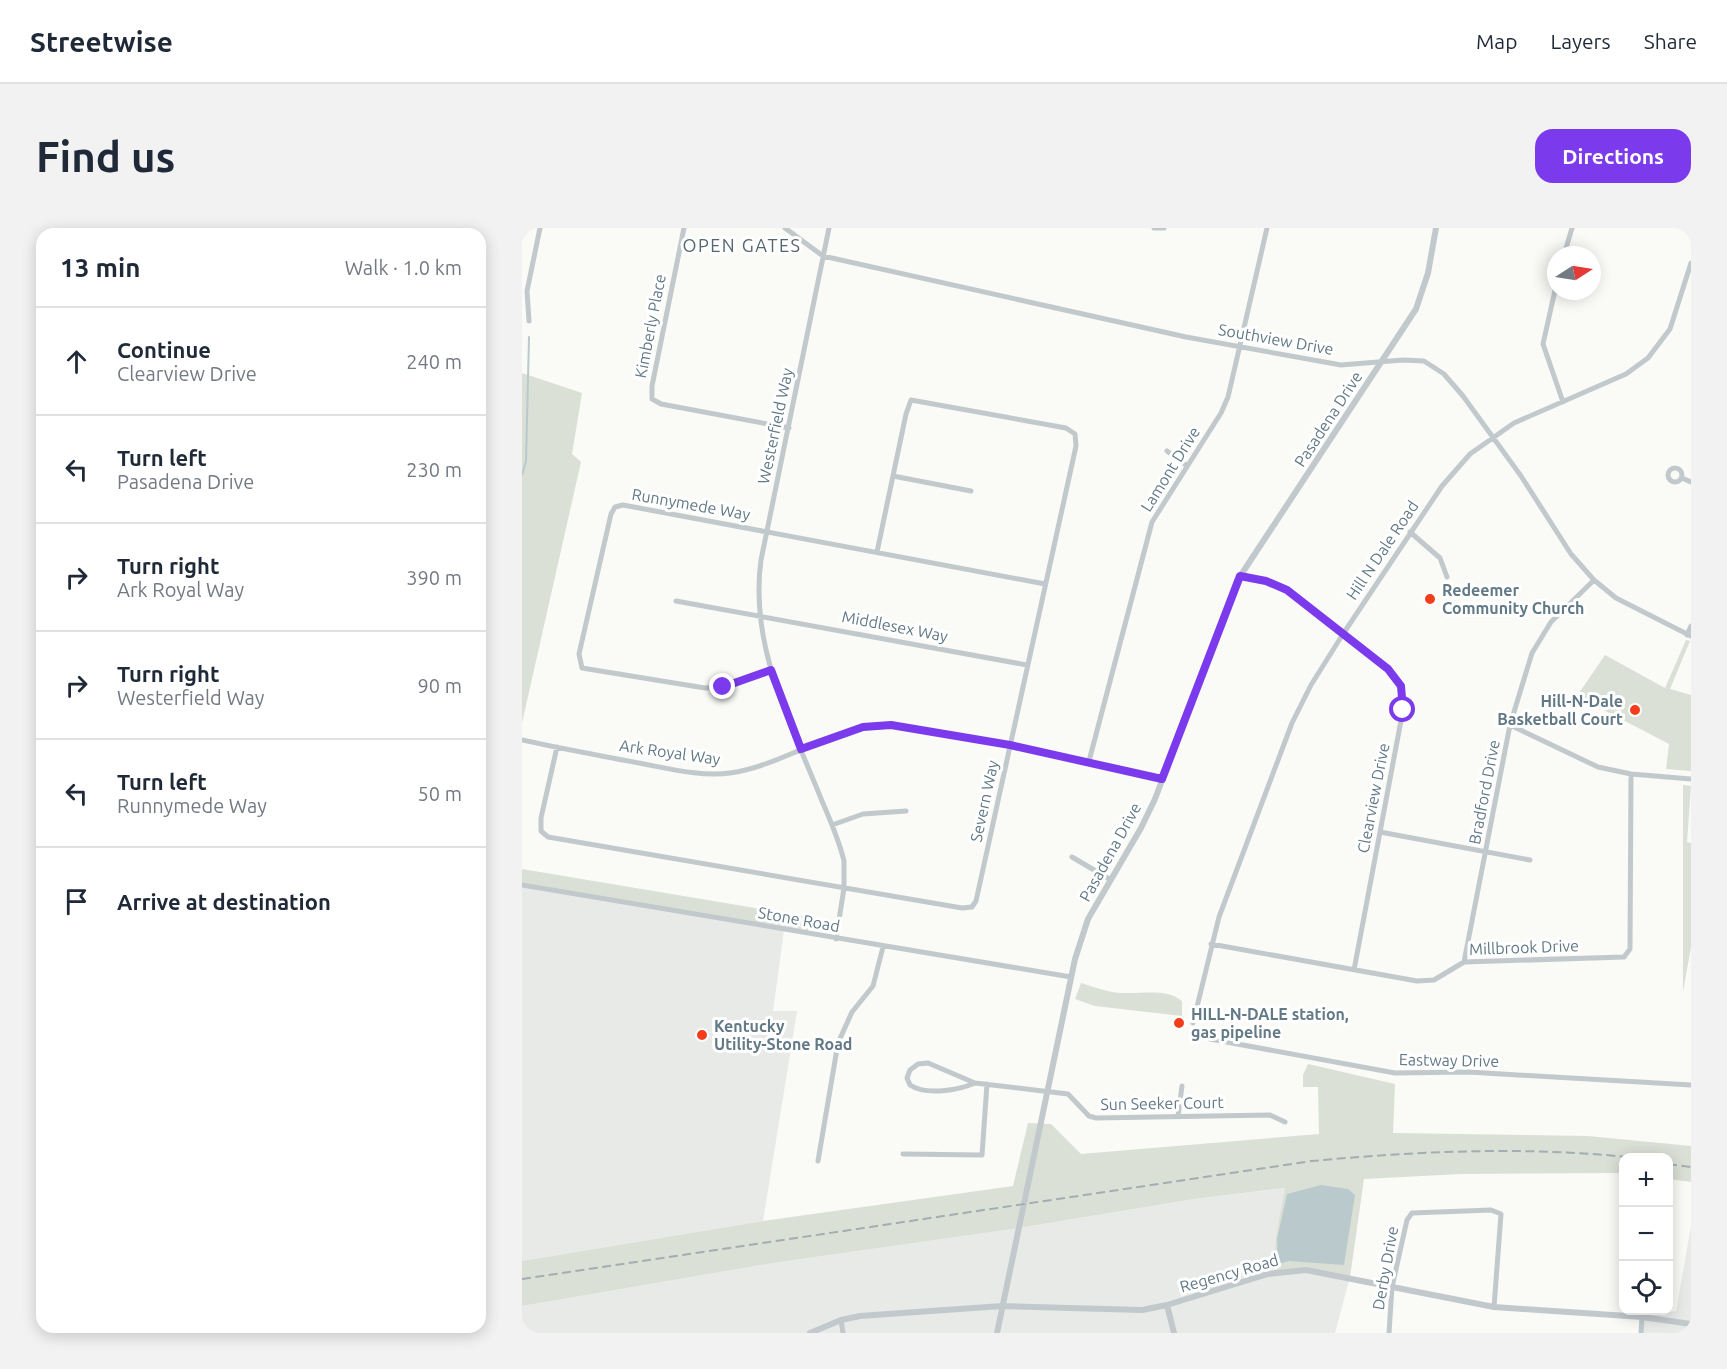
<!DOCTYPE html>
<meta charset="utf-8">
<style>
body{margin:0;font-family:Ubuntu,sans-serif;background:#f2f2f3;color:#1f2937}
.controls{position:absolute;right:18px;bottom:18px;display:grid;overflow:hidden;border-radius:12px;box-shadow:0 3px 15px #0003}
.controls button{width:54px;height:54px;display:grid;place-items:center;padding:0;border:0;border-bottom:2px solid #e0e1e3;background:#fff;color:#1f2937;font:30px sans-serif}
.compass{position:absolute;left:1025px;top:18px;width:54px;height:54px;border-radius:50%;background:#fff;box-shadow:0 3px 15px #0003;rotate:78deg}
.stop{position:absolute;width:18px;height:18px;margin:-14px;border:4px solid #7c3aed;border-radius:50%;background:#fff}
.stop.end{background:#7c3aed;border-color:#fff;box-shadow:0 2px 6px #0008}
.list{margin:0;padding:0;list-style:none}
h2{display:flex;justify-content:space-between;align-items:center;height:78px;margin:0;padding:0 24px;font-size:26px}
h2 small{font-size:20px;font-weight:400;color:#747a83}
.list li{display:grid;grid-template-columns:39px 1fr auto;gap:18px;align-items:center;box-sizing:border-box;height:108px;padding:0 24px;border-top:2px solid #e0e1e3}
.list b{display:block;font-size:22px;white-space:nowrap}
.list p{margin:0;font-size:20px;white-space:nowrap;color:#747a83}
.list em{font-size:20px;font-style:normal;color:#747a83}
.icon{flex:none;width:33px;height:33px;fill:none;stroke:currentColor;stroke-width:2;stroke-linecap:round;stroke-linejoin:round}
.map{position:relative;flex:none;width:1169px;height:1105px;overflow:hidden;border-radius:18px}
header{display:flex;align-items:center;gap:36px;box-sizing:border-box;height:84px;padding:0 30px;background:#fff;border-bottom:2px solid #e0e1e3}
header strong{font-size:28px}
nav{display:flex;gap:33px;margin-inline-start:auto;font-size:21px}
.intro{display:flex;align-items:center;justify-content:space-between;box-sizing:border-box;height:144px;padding:0 36px}
h1{margin:0;font-size:42px}
.button{padding:15px 27px;border-radius:18px;background:#7c3aed;color:#fff;font-size:21px;font-weight:700}
main{display:flex;gap:36px;padding:0 36px}
aside{flex:1;background:#fff;border-radius:18px;box-shadow:0 3px 15px #0003}
.map>svg:first-child{display:block}
.built{fill:#e8eae8}
.green{fill:#dae0d6}
.water{fill:#b9c9cc}
.lines{fill:none;stroke-linecap:round;stroke-linejoin:round}
.stream{stroke:#b9c9cc;stroke-width:2}
.minor{stroke:#c2c9cc;stroke-width:5}
.tertiary{stroke:#c2c9cc;stroke-width:6}
.rail{stroke:#a3adb2;stroke-width:2;stroke-dasharray:9 4.5;stroke-linecap:butt}
.route{stroke:#7c3aed;stroke-width:8}
.poi-dot{fill:#f53d1c;stroke:#fff;stroke-width:2}
.labels{text-anchor:middle;stroke-width:6;stroke-linejoin:round;paint-order:stroke}
.street-label{font-size:16px;fill:#627986;stroke:#fff}
.poi-label{font-size:16px;font-weight:bold;fill:#627986;stroke:#fff;text-anchor:start}
.neighbourhood-label{font-size:18px;letter-spacing:1.5px;fill:#546670;stroke:#fff}
</style>
<header>
<strong>Streetwise</strong>
<nav><a>Map</a><a>Layers</a><a>Share</a></nav>
</header>
<div class="intro"><h1>Find us</h1><a class="button">Directions</a></div>
<main>
<aside>
<h2>13 min<small>Walk · 1.0 km</small></h2>
<ul class="list">
<li><svg class="icon" aria-label="ahead" viewBox="0 0 24 24"><path d="M12 20V5M6 11l6-6 6 6"/></svg><div><b>Continue</b><p>Clearview Drive</p></div><em>240 m</em></li>
<li><svg class="icon" aria-label="left" viewBox="0 0 24 24"><path d="M17 20v-9H6M10 6l-5 5 5 5"/></svg><div><b>Turn left</b><p>Pasadena Drive</p></div><em>230 m</em></li>
<li><svg class="icon" aria-label="right" viewBox="0 0 24 24"><path d="M7 20v-9h11M14 6l5 5-5 5"/></svg><div><b>Turn right</b><p>Ark Royal Way</p></div><em>390 m</em></li>
<li><svg class="icon" aria-label="right" viewBox="0 0 24 24"><path d="M7 20v-9h11M14 6l5 5-5 5"/></svg><div><b>Turn right</b><p>Westerfield Way</p></div><em>90 m</em></li>
<li><svg class="icon" aria-label="left" viewBox="0 0 24 24"><path d="M17 20v-9H6M10 6l-5 5 5 5"/></svg><div><b>Turn left</b><p>Runnymede Way</p></div><em>50 m</em></li>
<li><svg class="icon" aria-label="arrive" viewBox="0 0 24 24"><path d="M6 21V4h12l-3 4 3 4H6"/></svg><div><b>Arrive at destination</b></div></li>
</ul>
</aside>
<div class="map">
<svg width="1169" height="1105" viewBox="0 0 1169 1105">
<rect width="100%" height="100%" fill="#fafaf7"/>
<path class="built" d="M0,657L262,702L251,783H275L241,993L0,1033Z
M764,960L754,1008L763,1043L828,1049L813,1105H0V1078L251,1035L497,1000L672,971Z
M1169,998V1105H1119L1120,1089L1154,1083Z"/>
<path class="green" d="M0,145L60,165L50,226L59,234L0,495Z
M1164,412L1168,413L1148,461L1169,467V543L1144,541L1147,516L1055,468L1083,427L1143,460Z
M1161,557L1169,558L1165,614L1169,615V719L1161,764Z
M0,641L287,689L286,706L0,658Z
M559,755C572,759 588,765 601,765C619,766 645,760 660,773V788L573,778L553,771Z
M786,836L873,856L871,905L1066,908L1169,918V954L1147,951L1146,930H1102L1101,945L939,946L842,951L828,1049L806,1044H752L754,1008L763,960L672,971L497,1000L251,1035L0,1078V1033L241,993L491,958L506,895L529,896L559,926L797,906L796,859H781V847Z"/>
<path class="water" d="M799,957L826,961L833,967L822,1037L767,1033L756,1036L755,1011L765,966Z"/>
<g class="lines">
<path class="stream" d="M0,247L4,233L7,109"/>
<path class="minor" d="M162,0L130,158V171L139,176L267,200
M263,0L301,28L664,109L819,137L881,132L902,133L922,146L941,168L999,248L1049,326L1072,352L1094,370L1169,408
M307,0L239,332C227,418 269,495 300,573C308,592 317,612 322,633V660L314,711
M632,0H642
M1042,27L1050,0
M1034,58L1021,116L1041,174
M7,93L5,63L18,0
M645,223L664,237
M1146 247a7 7 0 1 1 14 0a7 7 0 1 1-14 0Z
M371,248L449,263
M1160,250L1169,254
M888,304L918,330L925,349
M718,348L744,353L765,362L866,441C879,454 882,464 881,482L832,742
M154,373L505,437
M1165,407L1169,398
M249,442L201,459L183,460L60,440L57,426L89,286L93,279L101,277L523,356
M988,497L1076,539L1109,546L1169,551
M0,512C40,521 81,528 122,536C149,541 180,549 208,545C264,537 311,497 370,497L488,517L640,551
M35,519L19,590V603L26,609L440,680L450,679L454,673L554,218L553,206L544,200L389,172L384,186L355,324
M567,533L630,294L699,185L706,169L745,0
M310,597L341,586L384,583
M858,604L1008,632
M550,629L589,652
M0,657L549,749
M689,716L895,753L912,752L942,734L1102,729L1108,721L1109,546
M942,734L988,497L1010,425L1029,394L1072,352
M671,795L697,689L770,495L789,457L821,406L920,258L948,226L992,195L1104,146L1126,130L1148,101L1169,35
M688,811L873,845L946,844L1169,857
M453,855C437,862 404,868 388,857L385,850L388,842L396,836L406,835L453,855L546,866L567,888L574,890L748,887L763,894
M656,888L660,858
M381,926L460,927L465,856
M296,933L316,815L330,784L351,758L361,719
M319,1092L321,1105
M867,1105L870,1059L885,992L890,985L969,982L979,986L972,1079
M1119,1105L1120,1089"/>
<path class="tertiary" d="M645,1077L652,1105
M288,1105L319,1092L338,1088L480,1078L620,1082L645,1077L746,1046L784,1042L972,1079L1120,1089L1169,1096
M475,1105L553,731L566,691L619,600L633,571L715,353L894,81L906,45L914,0"/>
<path class="rail" d="M1146,936L1169,939
M0,1051L790,933C898,923 1006,918 1114,930"/>
</g>
<g class="lines">
<path class="route" d="M201,459L249,442L279,521L341,499L369,497L488,517L640,551L718,348L744,353L765,362L866,441L879,458L881,482"/>
</g>
<g class="poi-dot">
<circle cx="908" cy="371" r="6"/>
<circle cx="1113" cy="482" r="6"/>
<circle cx="657" cy="795" r="6"/>
<circle cx="180" cy="807" r="6"/>
</g>
<g class="labels">
<g class="street-label">
<text transform="translate(128 98) rotate(-79)" y="6">Kimberly Place</text>
<text transform="translate(754 111) rotate(10)" y="6">Southview Drive</text>
<text transform="translate(806 191) rotate(-57)" y="6">Pasadena Drive</text>
<text transform="translate(253 198) rotate(-78)" y="6">Westerfield Way</text>
<text transform="translate(648 241) rotate(-58)" y="6">Lamont Drive</text>
<text transform="translate(169 276) rotate(10)" y="6">Runnymede Way</text>
<text transform="translate(860 322) rotate(-56)" y="6">Hill N Dale Road</text>
<text transform="translate(373 398) rotate(11)" y="6">Middlesex Way</text>
<text transform="translate(148 524) rotate(8)" y="6">Ark Royal Way</text>
<text transform="translate(962 564) rotate(-79)" y="6">Bradford Drive</text>
<text transform="translate(851 570) rotate(-79)" y="6">Clearview Drive</text>
<text transform="translate(462 573) rotate(-78)" y="6">Severn Way</text>
<text transform="translate(588 624) rotate(-61)" y="6">Pasadena Drive</text>
<text transform="translate(277 691) rotate(10)" y="6">Stone Road</text>
<text transform="translate(1002 719) rotate(-2)" y="6">Millbrook Drive</text>
<text transform="translate(927 832) rotate(1)" y="6">Eastway Drive</text>
<text transform="translate(640 875) rotate(-1)" y="6">Sun Seeker Court</text>
<text transform="translate(863 1040) rotate(-80)" y="6">Derby Drive</text>
<text transform="translate(707 1045) rotate(-16)" y="6">Regency Road</text>
</g>
<g class="poi-label">
<text x="920" y="368">Redeemer<tspan x="920" dy="18">Community Church</tspan></text>
<text x="1101" y="479" text-anchor="end">Hill-N-Dale<tspan x="1101" dy="18">Basketball Court</tspan></text>
<text x="669" y="792">HILL-N-DALE station,<tspan x="669" dy="18">gas pipeline</tspan></text>
<text x="192" y="804">Kentucky<tspan x="192" dy="18">Utility-Stone Road</tspan></text>
</g>
<g class="neighbourhood-label">
<text x="220" y="24">OPEN GATES</text>
</g>
</g>
</svg>
<div class="controls">
<button>+</button>
<button>−</button>
<button><svg class="icon" aria-label="locate" viewBox="0 0 24 24"><circle cx="12" cy="12" r="6"/><path d="M12 2v4M12 18v4M2 12h4M18 12h4"/></svg></button>
</div>
<svg class="compass" viewBox="-18 -18 36 36"><path d="M0-13l5 13h-10z" fill="#e53935"/><path d="M0 13l5-13h-10z" fill="#747a83"/></svg>
<div class="stop" style="left:881px;top:482px"></div>
<div class="stop end" style="left:201px;top:459px"></div>
</div>
</main>
